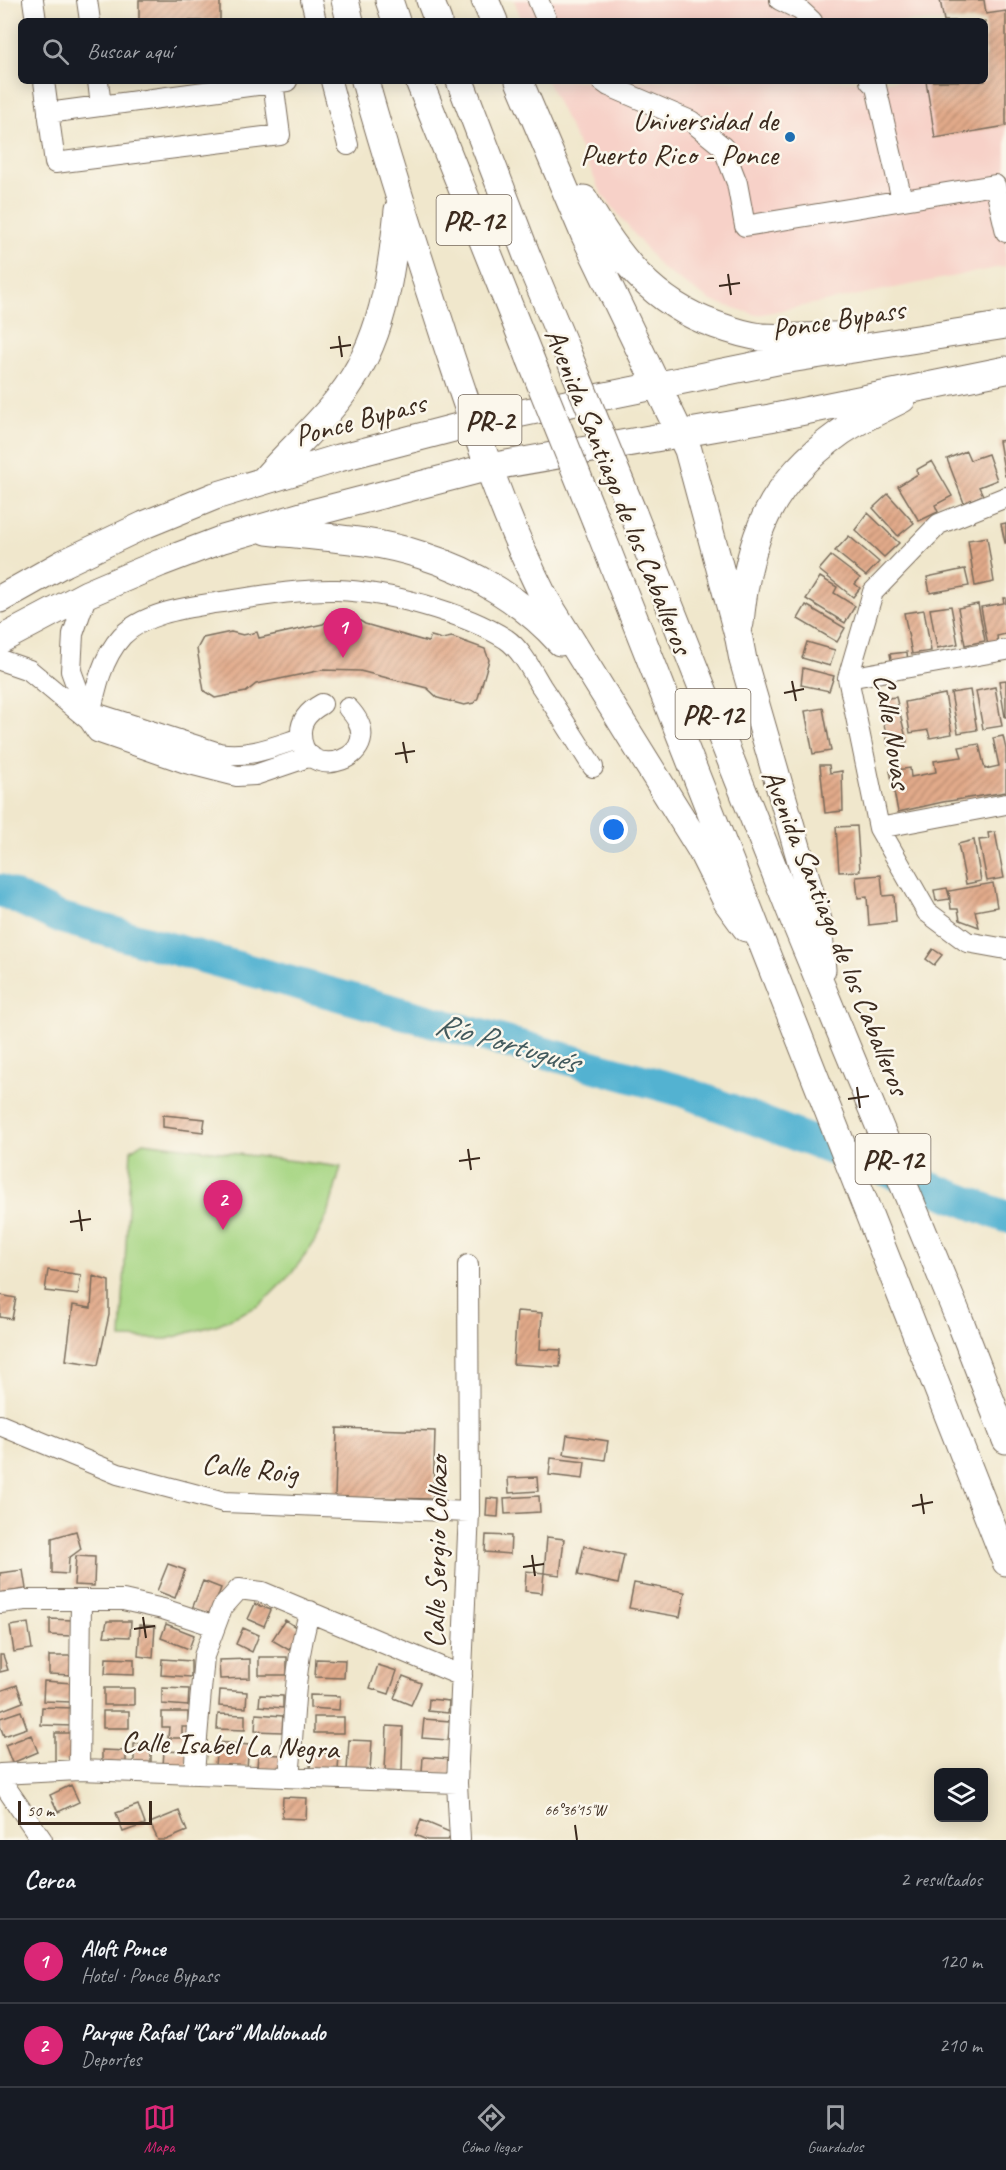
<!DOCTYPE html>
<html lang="es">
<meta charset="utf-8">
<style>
body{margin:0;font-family:Caveat,sans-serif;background:#20242c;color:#f1f3f6}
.controls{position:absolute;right:18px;bottom:18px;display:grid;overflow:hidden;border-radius:9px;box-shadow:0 3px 15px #0003}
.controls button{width:54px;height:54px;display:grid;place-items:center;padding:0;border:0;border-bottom:2px solid #363941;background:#171b24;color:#f1f3f6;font:30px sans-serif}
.scale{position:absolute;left:18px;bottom:15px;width:134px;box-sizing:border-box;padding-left:6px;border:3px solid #3b2a1e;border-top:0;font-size:16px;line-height:21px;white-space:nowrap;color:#3b2a1e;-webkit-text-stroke:4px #fbf7ec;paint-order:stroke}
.you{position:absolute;left:614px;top:830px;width:21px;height:21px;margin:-15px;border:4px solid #fff;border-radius:50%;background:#1a73e8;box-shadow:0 0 0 9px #1a73e833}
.badge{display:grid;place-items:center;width:39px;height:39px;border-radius:50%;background:#db2777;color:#fff;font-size:20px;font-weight:700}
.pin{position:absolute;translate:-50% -50px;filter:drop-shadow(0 2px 3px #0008)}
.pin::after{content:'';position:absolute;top:32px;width:21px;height:18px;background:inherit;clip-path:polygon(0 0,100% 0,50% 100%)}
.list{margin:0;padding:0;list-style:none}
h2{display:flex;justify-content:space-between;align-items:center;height:78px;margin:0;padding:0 24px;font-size:26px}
h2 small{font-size:20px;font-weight:400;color:#9ea1a6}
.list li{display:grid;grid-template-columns:39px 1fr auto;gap:18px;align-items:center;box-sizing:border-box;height:84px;padding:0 24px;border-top:2px solid #363941}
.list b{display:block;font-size:22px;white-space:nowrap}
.list p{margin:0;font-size:20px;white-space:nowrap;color:#9ea1a6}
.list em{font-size:20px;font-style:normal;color:#9ea1a6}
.icon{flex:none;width:33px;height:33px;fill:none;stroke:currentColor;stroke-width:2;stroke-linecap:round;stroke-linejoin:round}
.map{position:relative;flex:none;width:1006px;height:1840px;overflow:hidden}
.search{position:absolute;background:#171b24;box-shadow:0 3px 15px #0003;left:18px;right:18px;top:18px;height:66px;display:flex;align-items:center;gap:15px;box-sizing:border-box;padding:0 21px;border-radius:9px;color:#9ea1a6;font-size:22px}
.sheet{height:246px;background:#171b24}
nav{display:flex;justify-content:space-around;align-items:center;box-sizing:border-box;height:84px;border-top:2px solid #363941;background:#171b24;font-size:16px;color:#9ea1a6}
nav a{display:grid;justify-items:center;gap:3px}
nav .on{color:#db2777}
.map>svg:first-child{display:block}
.built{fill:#f7d1c8}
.garden{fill:#a7d684;stroke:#718051;stroke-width:1.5}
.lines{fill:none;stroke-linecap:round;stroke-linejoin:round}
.river{stroke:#52b2d1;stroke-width:32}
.building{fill:url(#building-hatch)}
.minor-casing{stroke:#7a6c5b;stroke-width:22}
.highway-casing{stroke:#7a6c5b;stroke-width:29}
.minor{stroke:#fff;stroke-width:20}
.highway{stroke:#fff;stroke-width:27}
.highway-bridge-casing{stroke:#7a6c5b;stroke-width:29;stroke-linecap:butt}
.highway-bridge{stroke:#fff;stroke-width:27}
.ticks{fill:none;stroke:#3b2a1e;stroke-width:2}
.poi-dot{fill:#1f6fb2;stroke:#fbf7ec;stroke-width:2}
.labels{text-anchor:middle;stroke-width:5;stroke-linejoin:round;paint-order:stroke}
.shield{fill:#fbf7ec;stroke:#75685c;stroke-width:1.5}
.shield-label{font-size:28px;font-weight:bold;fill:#3b2a1e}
.poi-label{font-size:30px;fill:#3b2a1e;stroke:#fbf7ec;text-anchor:end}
.street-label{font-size:30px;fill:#3b2a1e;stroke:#fbf7ec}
.water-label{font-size:32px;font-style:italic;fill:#435a5d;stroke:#fbf7ec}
.ticks-label{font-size:15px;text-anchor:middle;fill:#3b2a1e;stroke:#fbf7ec;stroke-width:5;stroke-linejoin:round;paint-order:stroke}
</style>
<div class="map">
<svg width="1006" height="1840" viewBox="0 0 1006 1840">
<defs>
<pattern id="building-hatch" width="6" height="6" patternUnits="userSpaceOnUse" patternTransform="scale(1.5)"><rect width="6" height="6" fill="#e2aa8a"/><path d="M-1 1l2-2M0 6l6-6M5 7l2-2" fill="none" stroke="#b88b70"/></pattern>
</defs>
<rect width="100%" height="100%" fill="#fbf7ec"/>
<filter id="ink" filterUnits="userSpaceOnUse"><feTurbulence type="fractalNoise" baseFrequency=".0167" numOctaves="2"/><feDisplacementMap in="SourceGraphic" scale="12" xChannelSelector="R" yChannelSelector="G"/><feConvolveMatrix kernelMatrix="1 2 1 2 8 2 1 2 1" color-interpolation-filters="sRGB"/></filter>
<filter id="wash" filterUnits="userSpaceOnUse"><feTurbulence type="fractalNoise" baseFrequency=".008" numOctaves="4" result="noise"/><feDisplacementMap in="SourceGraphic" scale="24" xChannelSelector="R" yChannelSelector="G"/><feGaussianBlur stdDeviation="1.35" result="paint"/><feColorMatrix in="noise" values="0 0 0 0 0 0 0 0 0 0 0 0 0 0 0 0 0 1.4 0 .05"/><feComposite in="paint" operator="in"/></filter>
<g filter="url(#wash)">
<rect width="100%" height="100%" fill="#f0e7cc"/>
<path class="built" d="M514,0H1006V266L757,315L711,301L661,268L602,194L547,81H985V21H522Z"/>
<path class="garden" d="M143,1142L341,1167L328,1214L312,1246L291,1274L260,1305L219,1324L167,1339L121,1338L131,1150Z"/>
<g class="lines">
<path class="river" d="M0,890L58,917L682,1091L1006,1217"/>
</g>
<g id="blocks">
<path class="building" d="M139,0H220V21H139Z
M940,0H984L986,14L1006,11V126L935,138L926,81H985V21H944Z
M1006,440V476H1005L999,441Z
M966,451L970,460L988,454L997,480L979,487L983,495L964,503L947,459Z
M932,461L952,496L935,505L938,512L919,521L898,486L918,474L916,470Z
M888,494L914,523L898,536L873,508Z
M868,513L899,543L884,557L855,530Z
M1006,523V543H1005L1001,524Z
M849,536L879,562L866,576L835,551Z
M987,537L994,582L975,586L968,540Z
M831,556L860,578L855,584L860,588L853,597L819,570Z
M965,569L969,586L930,593L927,577Z
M820,577L837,587L834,593L855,606L845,623L806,599Z
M1003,598H1006V634L997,636L998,645L988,646L981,607L1004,603Z
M978,604L985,641L965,645L958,608Z
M806,605L845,628L837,642L798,619Z
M951,606L958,644L937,648L930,609Z
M924,610L931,651L912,654L904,613Z
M344,615L352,616L365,624L428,642L431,636L442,639L452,637L485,649L489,660L478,698L474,703L464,705L438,698L427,688L360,671L322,670L256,684L246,692L215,698L204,691L197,649L203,638L231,632L243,635L257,632L259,638L323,624L333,616Z
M807,642L835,650L830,666L802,658Z
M907,652L908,663L892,665L890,654Z
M803,668L834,676L829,691L801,685Z
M1006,680V717H1005L999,681Z
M995,687L1002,726L983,729L976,691Z
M970,690L977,730L958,733L951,693Z
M945,694L952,734L930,738L928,730L910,733L905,702Z
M896,697L907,742L888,745L879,699Z
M823,708L831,751L813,754L805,711Z
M1003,736L1006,749V792L943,802L898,812L890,771L910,768L911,777L936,772L934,761L962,757L959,747L979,744L985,769L999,766L993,738Z
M820,765H829L830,773L842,771L843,811L825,813Z
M857,826L860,871L839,872L836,827Z
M995,832L1004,878L987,881L979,840L989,839L988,833Z
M974,840L981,881L966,884L958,844Z
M881,875L883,896L894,895L896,922L869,925L867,897L858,898L856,877Z
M993,883L997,907L975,911L979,927L960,920L958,909H951L949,891Z
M947,888L950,899L936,901L934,890Z
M933,949L942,955L934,965L926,959Z
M163,1115L205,1119L203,1132L163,1127Z
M48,1270L81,1275L78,1295L45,1291Z
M93,1276L109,1281V1315L98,1365L66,1360L73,1305L91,1308Z
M0,1295L16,1298L12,1319L0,1317Z
M517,1311L542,1313L540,1349L561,1350L560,1367L513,1364Z
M337,1428L435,1431L433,1499L335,1497Z
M567,1435L608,1441L605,1460L564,1454Z
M551,1458L585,1462L583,1479L549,1475Z
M537,1477L538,1491L509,1493L508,1478Z
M539,1496L540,1512L505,1514L504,1498Z
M487,1498L499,1499L498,1517L486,1516Z
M76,1531L81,1549L69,1558L68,1574L52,1573V1538Z
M486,1535L511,1536L510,1554L485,1552Z
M547,1537L564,1539L560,1575L544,1573L542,1593L525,1591L526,1571L544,1573Z
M584,1546L624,1555L618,1584L578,1575Z
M76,1556L95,1557L94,1586L74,1585Z
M168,1564L185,1570L175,1598L157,1591Z
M23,1570L26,1589L0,1593V1573Z
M203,1581L221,1588L211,1616L192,1609Z
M634,1583L685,1592L680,1617L629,1608Z
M255,1604L271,1610L264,1626L248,1619Z
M50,1619L72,1620L71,1636L50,1635Z
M285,1620L302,1631L289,1650L272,1640Z
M107,1621H131L130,1637L104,1636Z
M28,1623L32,1649L14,1652L10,1626Z
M166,1624L194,1635L189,1649L161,1638Z
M140,1625L155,1626L153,1658L138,1656Z
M243,1628L259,1635L252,1652L236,1644Z
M0,1655H3L8,1670L0,1672Z
M49,1656H72V1675L49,1674Z
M259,1657H287V1675H259Z
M106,1658L134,1659V1675L105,1674Z
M162,1659L191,1661V1677L161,1675Z
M250,1659V1678L220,1679L219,1660Z
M316,1659L345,1660L344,1678L315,1677Z
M378,1665L397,1671L389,1694L370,1688Z
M403,1676L421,1683L411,1705L394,1698Z
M44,1681L72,1683V1702L43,1701Z
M17,1685L23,1702L0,1711V1691Z
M104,1688H134V1705H104Z
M162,1688L189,1689L188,1706L162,1704Z
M220,1690L247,1692L246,1708L219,1706Z
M260,1695L283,1696V1708L259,1706Z
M310,1695L340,1696L339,1710L310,1708Z
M429,1699L449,1701L448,1713L428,1711Z
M42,1707L73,1708L72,1726L41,1725Z
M21,1711L27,1728L4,1736L0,1726V1718Z
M103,1711H129V1728H103Z
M162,1712H188V1727H182V1738H168L169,1727H162Z
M218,1714L245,1715V1730L217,1729Z
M256,1714L283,1716L282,1732L255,1731Z
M314,1717H344V1733H314Z
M424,1719L450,1721L448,1740L422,1738Z
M387,1726L403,1727L402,1771L385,1770Z
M55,1733H71V1761H55Z
M31,1735L38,1752L12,1763L5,1745Z
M349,1740L372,1741L370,1771L347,1770Z
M217,1742L249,1745L247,1768L215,1766Z
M151,1743V1765H134V1744Z
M102,1750L126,1751V1764H102Z
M164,1751L187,1752V1766H163Z
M311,1753H339L338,1771L310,1769Z
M258,1754L282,1755L281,1770L257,1768Z
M423,1757L452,1759L451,1774L422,1772Z
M71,1785L79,1802L58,1812L50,1795Z
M283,1797L307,1798L306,1819L282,1818Z
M138,1805L145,1824L123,1832L116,1813Z
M179,1811L187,1831L166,1840H158L150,1823Z
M421,1820L452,1833L448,1840H427L415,1835Z"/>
</g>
</g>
<g filter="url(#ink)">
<use href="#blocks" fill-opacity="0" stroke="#7a6c5b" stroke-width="1.5"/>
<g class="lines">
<g class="minor-casing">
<path id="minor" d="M33,0L36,21
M87,0L90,21
M311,0L316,21
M538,0L547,21
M780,0L800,10L812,21
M44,81L55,163L280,135L273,82
M98,81L101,106
M331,81L348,145
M602,81L609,86L691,121L723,147L737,183L745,226L995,185L1006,232
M870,81L876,87L902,200
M48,113L287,81
M1006,497L939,524L873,592L848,678L879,828L927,912L967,942L1006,949
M87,594L73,634L71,671L89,720L97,732L186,763L237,776L255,775L311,756
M0,660L29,670L89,720
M848,678L1006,650
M322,704C311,710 301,718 301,732C299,788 396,758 348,708
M89,720C95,691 101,659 122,636C145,613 184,608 215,603C255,597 296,589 337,590C388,592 463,612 506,639C521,649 532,671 541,686C559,713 576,740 593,767
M89,720L101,715L219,753C248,758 273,747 301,738
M879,828L1006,804
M0,1425L118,1474L224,1502L469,1512
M0,1603L25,1600H123L163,1609L215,1626
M79,1770L81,1600
M194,1773L204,1656L222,1608L239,1589L262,1592L462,1676
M0,1774L79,1770L457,1783
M289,1777C295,1721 293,1665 310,1611
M0,1779L42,1840
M460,1840L457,1783L469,1512L468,1265"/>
</g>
<g class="highway-casing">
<path id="highway" d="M345,0L350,21
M389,0L396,21
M430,0L438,21
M485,0L494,21
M365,81C389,169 418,255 446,342C475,429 503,516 544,597L700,848L727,902L746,928
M419,81L530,358
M460,81L527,256L567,352
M519,81L585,236L688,450L739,639L743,660L818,920L822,970
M584,199C617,256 652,303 716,325C730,330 746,335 761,337C791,339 821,335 852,336
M265,479C289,451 318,426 340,397C383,342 391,277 398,210
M633,513L792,915L960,1321L1006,1440
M597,524L1006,1562
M267,531C318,537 372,539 421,555C473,571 524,602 560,642
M0,599L64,563L144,525L215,496L339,458L473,423L777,361L1006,325
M740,623C748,538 769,483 841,432C858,420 883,409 902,399
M0,640L87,594L160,563L223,539L312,513L489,467L770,418L1006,370"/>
</g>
<use href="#minor" class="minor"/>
<use href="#highway" class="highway"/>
<g class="highway-bridge-casing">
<path id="highway-bridge" d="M567,352L633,513
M530,358L597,524"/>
</g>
<use href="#highway-bridge" class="highway-bridge"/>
</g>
</g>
<path class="ticks" d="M728,274L731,295M719,286L740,283M339,336L342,357M330,348L351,345M792,681L796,701M784,693L804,689M403,742L407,763M395,754L415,751M857,1087L860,1108M848,1099L869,1096M468,1149L471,1170M459,1161L480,1158M79,1210L82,1231M70,1222L91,1219M921,1494L924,1514M912,1506L933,1502M532,1555L535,1576M523,1567L544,1564M143,1617L146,1638M134,1629L155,1626M575,1825L577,1840"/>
<circle class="poi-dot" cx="790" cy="137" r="6"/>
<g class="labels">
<g class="shield">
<rect x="436.5" y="195" width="75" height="50" rx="4.5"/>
<rect x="458.5" y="395" width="63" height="50" rx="4.5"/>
<rect x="675.5" y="689" width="75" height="50" rx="4.5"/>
<rect x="855.5" y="1134" width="75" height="50" rx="4.5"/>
</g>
<g class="shield-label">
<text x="474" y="230">PR-12</text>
<text x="490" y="430">PR-2</text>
<text x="713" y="724">PR-12</text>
<text x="893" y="1169">PR-12</text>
</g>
<g class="poi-label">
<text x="778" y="130">Universidad de<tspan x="778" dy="34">Puerto Rico - Ponce</tspan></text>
</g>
<g class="street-label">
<text transform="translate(838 319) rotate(-9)" y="10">Ponce Bypass</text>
<text transform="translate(360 419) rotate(-15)" y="10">Ponce Bypass</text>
<text transform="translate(619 491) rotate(68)" y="10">Avenida Santiago de los Caballeros</text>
<text transform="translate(893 731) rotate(81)" y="10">Calle Novas</text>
<text transform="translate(836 932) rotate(68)" y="10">Avenida Santiago de los Caballeros</text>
<text transform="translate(250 1468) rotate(6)" y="10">Calle Roig</text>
<text transform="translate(436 1552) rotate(-89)" y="10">Calle Sergio Collazo</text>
<text transform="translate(230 1745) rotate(2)" y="10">Calle Isabel La Negra</text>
</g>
<g class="water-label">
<text transform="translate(507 1042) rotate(16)" y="11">Río Portugués</text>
</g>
</g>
<g class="ticks-label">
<text x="575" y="1815">66°36'15"W</text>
</g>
</svg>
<div class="controls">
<button><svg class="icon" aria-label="layers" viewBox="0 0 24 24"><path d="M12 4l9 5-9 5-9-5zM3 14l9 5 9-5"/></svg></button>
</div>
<div class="scale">50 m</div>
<div class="you"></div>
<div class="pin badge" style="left:343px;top:658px">1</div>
<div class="pin badge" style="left:223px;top:1230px">2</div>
<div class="search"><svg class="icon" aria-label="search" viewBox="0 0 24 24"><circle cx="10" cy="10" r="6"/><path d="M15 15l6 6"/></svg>Buscar aquí</div>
</div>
<section class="sheet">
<h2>Cerca<small>2 resultados</small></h2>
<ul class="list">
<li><span class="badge">1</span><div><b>Aloft Ponce</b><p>Hotel · Ponce Bypass</p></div><em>120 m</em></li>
<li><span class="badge">2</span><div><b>Parque Rafael &quot;Caró&quot; Maldonado</b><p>Deportes</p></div><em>210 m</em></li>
</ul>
</section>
<nav>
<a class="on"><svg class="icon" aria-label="map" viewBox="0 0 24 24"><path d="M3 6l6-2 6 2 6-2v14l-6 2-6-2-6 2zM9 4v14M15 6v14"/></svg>Mapa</a>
<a><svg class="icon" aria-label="directions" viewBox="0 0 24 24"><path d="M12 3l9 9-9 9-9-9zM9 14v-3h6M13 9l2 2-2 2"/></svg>Cómo llegar</a>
<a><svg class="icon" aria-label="saved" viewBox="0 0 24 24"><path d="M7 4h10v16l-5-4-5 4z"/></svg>Guardados</a>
</nav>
